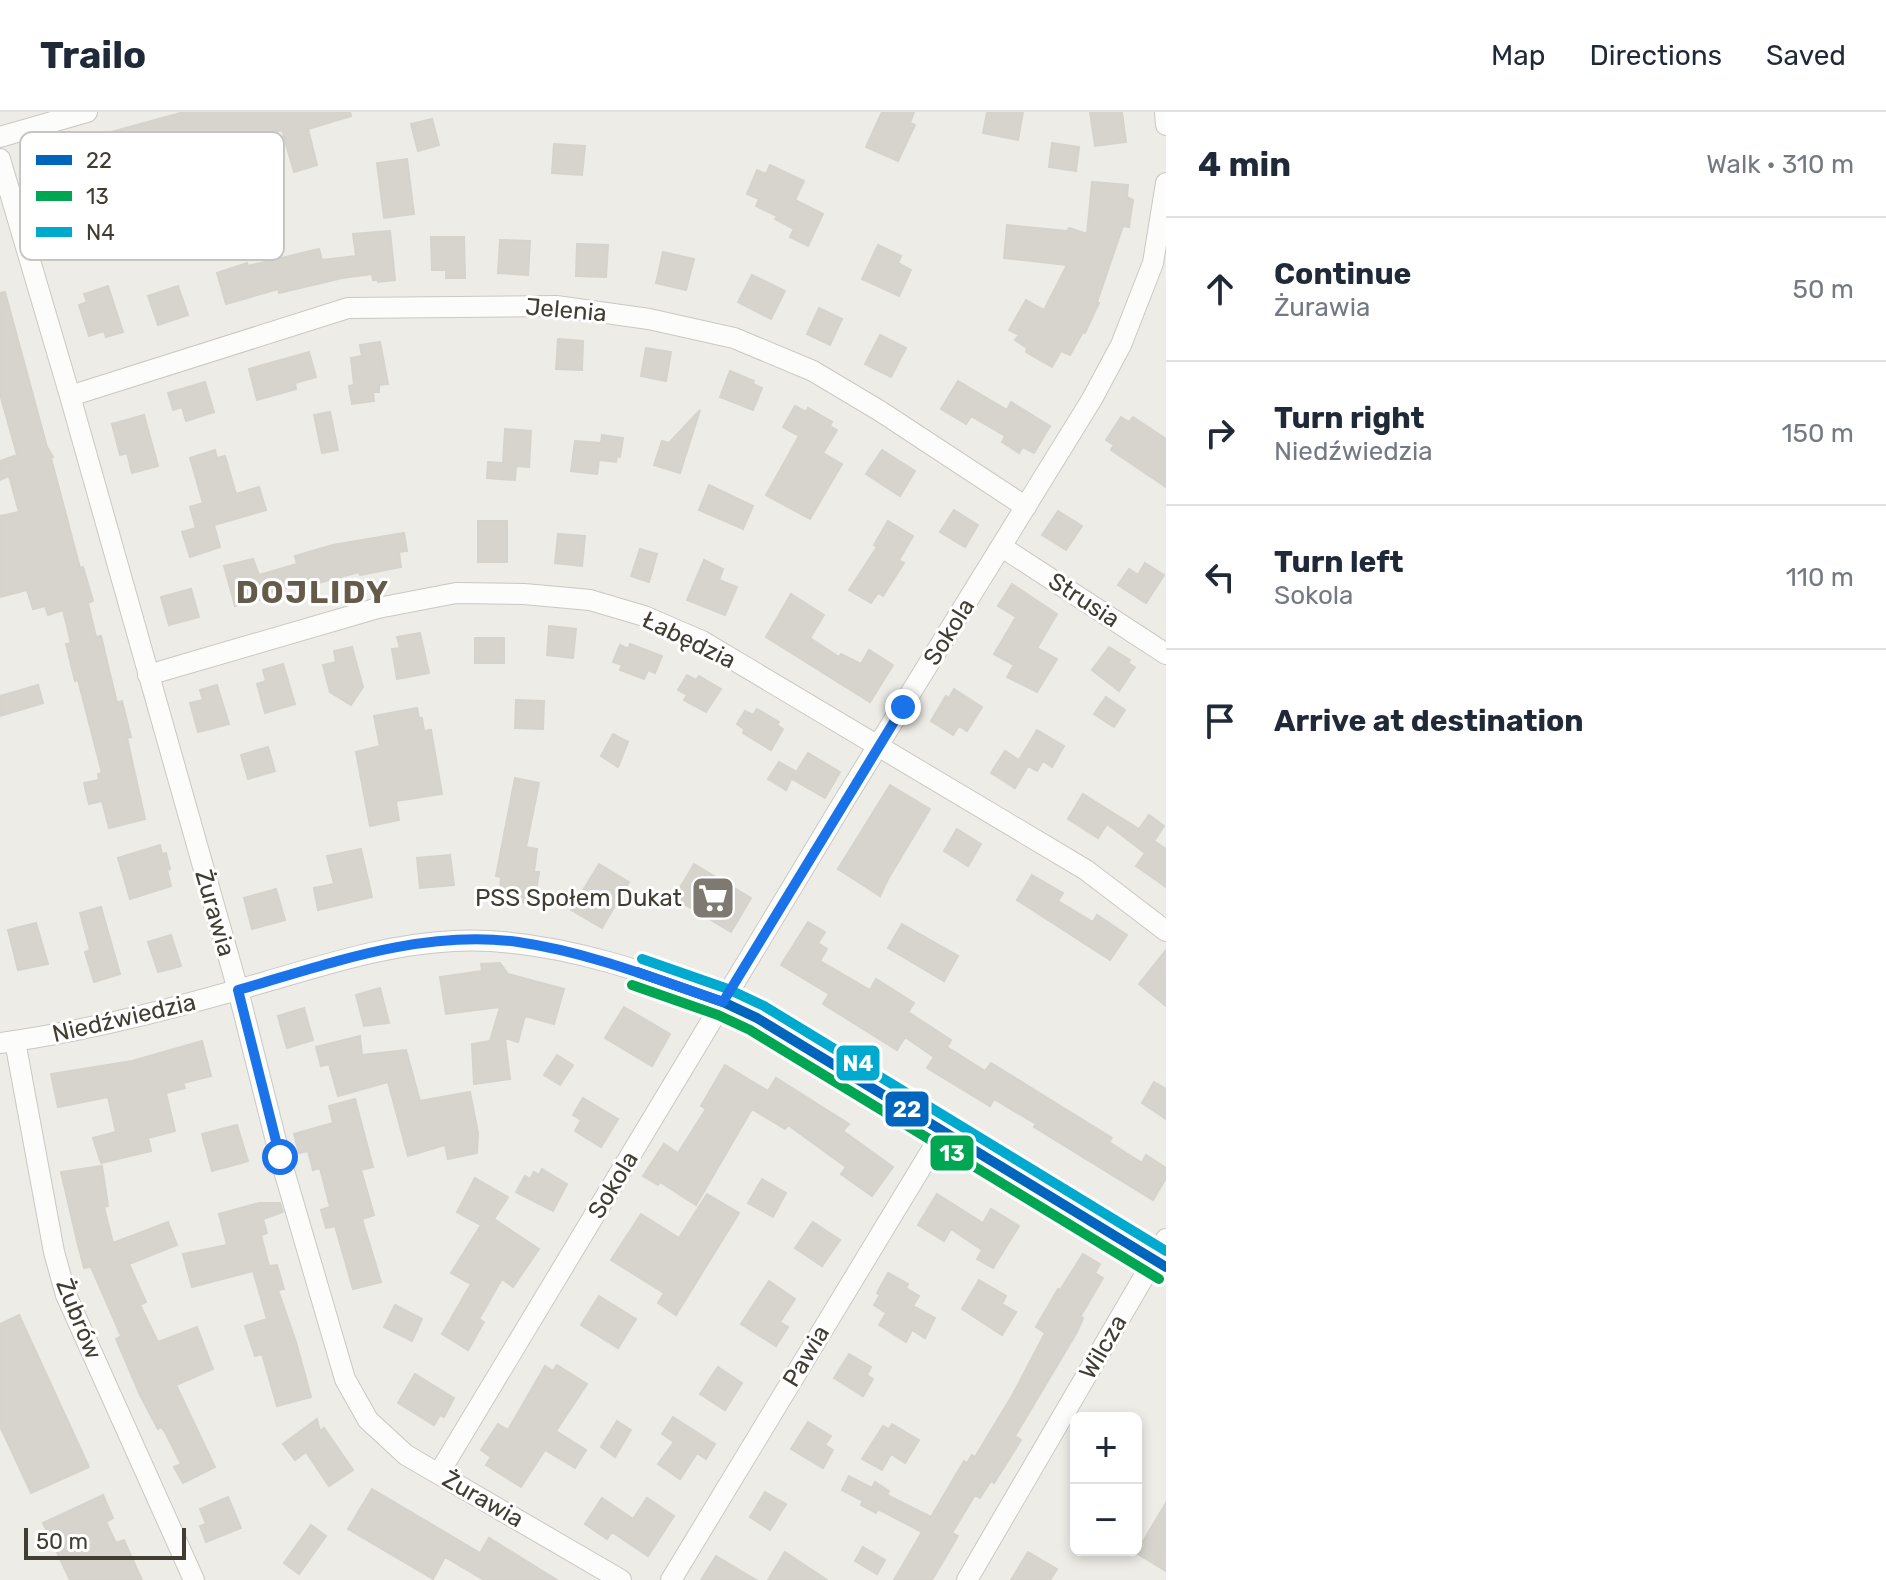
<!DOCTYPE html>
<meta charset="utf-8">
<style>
body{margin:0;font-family:Rubik,sans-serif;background:#f2f2f3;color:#1f2937}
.controls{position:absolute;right:24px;bottom:24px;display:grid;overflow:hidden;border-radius:12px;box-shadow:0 4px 12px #0003}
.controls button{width:72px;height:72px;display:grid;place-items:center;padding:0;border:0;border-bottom:2px solid #e0e1e3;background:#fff;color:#1f2937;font:40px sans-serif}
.scale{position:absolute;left:24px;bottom:20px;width:162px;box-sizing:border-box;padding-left:8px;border:4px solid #423d33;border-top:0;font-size:22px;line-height:28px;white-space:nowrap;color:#423d33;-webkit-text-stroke:6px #fff;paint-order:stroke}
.stop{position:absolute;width:24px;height:24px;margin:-18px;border:6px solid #1a73e8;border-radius:50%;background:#fff}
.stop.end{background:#1a73e8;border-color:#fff;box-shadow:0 2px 8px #0008}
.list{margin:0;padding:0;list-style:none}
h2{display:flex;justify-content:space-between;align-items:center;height:104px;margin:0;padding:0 32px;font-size:34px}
h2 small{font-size:26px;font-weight:400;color:#747a83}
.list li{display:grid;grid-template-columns:52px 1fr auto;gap:24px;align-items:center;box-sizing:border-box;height:144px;padding:0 32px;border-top:2px solid #e0e1e3}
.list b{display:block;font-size:30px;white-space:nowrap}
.list p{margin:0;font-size:26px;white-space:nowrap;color:#747a83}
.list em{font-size:26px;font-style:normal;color:#747a83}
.icon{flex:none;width:44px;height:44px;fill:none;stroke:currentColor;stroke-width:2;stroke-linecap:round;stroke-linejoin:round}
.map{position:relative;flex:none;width:1166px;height:1468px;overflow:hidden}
header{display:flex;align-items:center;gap:48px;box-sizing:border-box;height:112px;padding:0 40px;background:#fff;border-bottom:2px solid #e0e1e3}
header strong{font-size:38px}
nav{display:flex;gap:44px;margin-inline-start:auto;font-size:28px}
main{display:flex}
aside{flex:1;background:#fff}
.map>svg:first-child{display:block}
.building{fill:#d7d4ce;stroke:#d6d3cc;stroke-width:2}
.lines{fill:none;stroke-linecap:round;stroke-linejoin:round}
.street-casing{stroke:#cac8c2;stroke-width:22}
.street{stroke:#fcfcfb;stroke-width:20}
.bus-1-casing{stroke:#fff;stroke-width:16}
.bus-2-casing{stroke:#fff;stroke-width:16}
.bus-3-casing{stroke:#fff;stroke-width:16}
.bus-1{stroke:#0065bd;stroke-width:10}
.bus-2{stroke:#00a651;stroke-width:10}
.bus-3{stroke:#00a9ce;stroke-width:10}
.route{stroke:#1a73e8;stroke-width:10}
.labels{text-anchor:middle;stroke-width:6;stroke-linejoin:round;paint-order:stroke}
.street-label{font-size:24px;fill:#423d33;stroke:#fff}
.poi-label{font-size:24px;fill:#423d33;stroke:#fff;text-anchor:end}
.district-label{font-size:32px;font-weight:bold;letter-spacing:2px;fill:#655b4a;stroke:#fff}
.key{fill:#fff;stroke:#c6c5c2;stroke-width:2}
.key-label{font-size:22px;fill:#423d33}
.line-badge{stroke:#fff;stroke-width:3}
.badge-label{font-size:22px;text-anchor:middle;font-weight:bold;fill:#fff}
</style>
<header>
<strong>Trailo</strong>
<nav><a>Map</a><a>Directions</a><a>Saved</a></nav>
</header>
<main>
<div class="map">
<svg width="1166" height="1468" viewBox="0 0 1166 1468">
<rect width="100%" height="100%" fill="#eeece6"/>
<path class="building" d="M184,0H350L351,4L308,17L317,53L294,60L282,18L216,40L215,37L154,54L152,47L105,61L93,25Z
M882,0H914L910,11L915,13L898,49L866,35Z
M987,0H1023L1018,28L983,21Z
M1090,0H1122L1126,30L1095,34Z
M432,7L439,33L418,39L411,12Z
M1052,31L1079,35L1076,59L1049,55Z
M554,32L585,34L582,63L552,61Z
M407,47L414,102L384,106L377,51Z
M770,53L804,69L795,88L823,102L808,134L790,125L794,117L775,107L777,104L756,94L759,87L747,82L757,58L766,62Z
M1092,70L1128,73L1127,85L1133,88L1129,115L1123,114L1097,190L1099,191L1085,221L1083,220L1070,243L1061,239L1052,255L1026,240L1027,236L1015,228L1019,223L1009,218L1026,188L1044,198L1067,153L1004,146L1007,113L1067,119L1069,116L1087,122Z
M390,119L395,168L378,170V168H373L372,162L342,166L279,181L278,177L226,192L217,161L247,151L248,154L319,137L322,148L356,144L353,122Z
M431,125H464L465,166H446V158H432Z
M500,128L530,129L528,163L498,161Z
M577,132L608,133L606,165L576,164Z
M878,133L901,144L898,151L911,158L899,184L862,167Z
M663,140L694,147L686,178L656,171Z
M752,163L785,179L771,207L738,190Z
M108,174L123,220L106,225L104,219L89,224L79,193L87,190L84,182Z
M178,174L188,203L158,213L148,184Z
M5,180L47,335L53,345L51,346L80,456L83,455L93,489L88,491L96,525L101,524L117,591L122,589L131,625L127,626L145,707L109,716L102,689L89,692L84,671L99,668L98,662L102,661L78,568L75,569L66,532L71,531L63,498L48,503L45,494L33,497L27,478L0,485V404L19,400L9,364L0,368V349L17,343L0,282V181Z
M819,196L842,207L830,233L807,222Z
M880,223L906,236L891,265L865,252Z
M558,227L583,229L582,258L556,257Z
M380,230L388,272L379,273V280H373L374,289L352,292L349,274L354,273L351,246L362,244L360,233Z
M646,236L671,240L666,269L641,264Z
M309,240L316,265L295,271L296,277L257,288L249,257Z
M730,259L754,269L753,272L762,276L753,298L720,285Z
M958,269L1007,298L1011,290L1050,314L1034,341L1023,335L1019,341L1002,330L1005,324L971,304L966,312L941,297Z
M205,270L214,300L186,309L182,295L173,298L168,281Z
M795,294L806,300L808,296L832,310L830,314L837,318L823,341L842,352L810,407L766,383L799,324L783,315Z
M700,298L680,361L654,353L662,329L669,331Z
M330,300L338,338L322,341L314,303Z
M144,303L158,354L132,361L127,341L120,343L112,312Z
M1121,305L1129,310L1133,305L1166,327V375L1111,338L1114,333L1106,328Z
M505,317L531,319L529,355L516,354L515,368L487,366L488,350L503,351Z
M602,323L623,326L620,345L617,344L616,350L599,348L597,362L571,359L575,329L601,331Z
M215,338L217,346L225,344L236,382L259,375L266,398L214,413L220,435L190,445L182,420L196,416L190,395L203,391L190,346Z
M882,338L915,359L900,384L866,362Z
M709,373L753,394L743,417L699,398Z
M954,398L978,413L965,435L940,420Z
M1058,399L1082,414L1066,438L1042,423Z
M478,409H507V450H478Z
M888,409L913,424L899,448L904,451L883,484L878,481L871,491L849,478L877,435L874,433Z
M404,421L407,439L399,440L401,455L360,463L359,460L304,475L302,471L265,482L266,486L235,494L224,454L253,447L259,463L297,452L295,444L333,433Z
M558,422L585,424L582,454L555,451Z
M640,437L657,442L649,470L631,464Z
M704,448L723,457L719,468L737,475L725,503L687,488Z
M1145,451L1164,463L1146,491L1118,473L1129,457L1138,463Z
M1012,472L1057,502L1037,536L1057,547L1037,580L1007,565L1014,553L994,542L1016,505L998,494Z
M191,477L199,505L169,513L161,485Z
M791,482L824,503L810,526L839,545L841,542L861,552L869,538L893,553L870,590L766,525Z
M549,514L576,517L573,546L547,543Z
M420,521L429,561L397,567L392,537L400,536L397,525Z
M475,526H504V551H475Z
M630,532L662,544L655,561L648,558L644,567L620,558L622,553L613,550L620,533L628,537Z
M352,535L363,575L351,593L330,580L323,553L336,550L334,539Z
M1109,535L1130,548L1128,551L1135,555L1119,579L1092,558Z
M283,552L295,592L265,601L257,572L266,569L263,558Z
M687,563L696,568L699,564L721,577L706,600L684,588L687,583L678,578Z
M38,573L43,591L0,604V584Z
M217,573L229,612L198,620L190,591L203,588L200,578Z
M954,577L982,595L967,619L959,614L953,623L931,609L946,584L949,586Z
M1106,585L1125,598L1114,615L1094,602Z
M516,588L544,589L543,617L515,616Z
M417,596L419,606H422L424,619L431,618L442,682L396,689L399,708L370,714L356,640L380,634L374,604Z
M757,597L779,610L777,613L783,617L771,638L743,621L744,617L737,612L745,599L753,603Z
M1037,618L1064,634L1052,655L1043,649L1037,659L1028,654L1015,676L991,661L1005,639L1019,648Z
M613,622L628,630L618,655L601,644Z
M268,635L275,659L248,667L241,643Z
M808,641L840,660L825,686L792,667Z
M779,650L795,659L786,678L768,667Z
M515,666L539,671L526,735L537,737L534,760H539L534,792L509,788L510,781L500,779L501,765L496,764Z
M890,673L930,697L888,767L880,784L838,757Z
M1083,682L1139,717L1149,703L1164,714L1154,729L1166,737V775L1136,754L1145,741L1107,712L1098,726L1068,707Z
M957,717L981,732L968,754L944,739Z
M160,733L162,742L166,741L170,757L167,758L171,774L130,787L118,746Z
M361,737L372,785L318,798L314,776L334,772L327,744Z
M450,743L454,773L420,776L417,746Z
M599,752L629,770L602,816L571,798Z
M694,752L751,786L731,820L674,786Z
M1032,763L1063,781L1058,789L1093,810L1097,803L1127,823L1110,848L1017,788Z
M276,777L285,808L252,817L244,786Z
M101,795L120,862L94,870L85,840L90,838L80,801Z
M808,810L825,820L818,831L827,837L820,849L870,878L876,867L914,891L908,900L951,928L947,935L985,959L991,951L1112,1026L1109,1030L1142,1051L1146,1043L1166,1056V1066L1153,1088L1034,1015L1036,1012L994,987L990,994L927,956L934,945L905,925L897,938L823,892L829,882L781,853Z
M36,811L48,852L18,858L8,818Z
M902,812L958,844L944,869L888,836Z
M171,823L181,854L158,860L148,830Z
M1166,838V894L1139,872Z
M500,851L508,862L564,877L554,912L525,904L518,930L505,926L510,967L474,972L472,932L490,929L500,895L446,902L440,865L482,859L481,852Z
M380,876L389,911L364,914L356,883Z
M624,895L670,922L652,954L605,926Z
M304,896L313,928L287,936L278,904Z
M360,924L362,943L406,938L420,989L470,980L478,1021L477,1041L448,1047L445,1033L408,1044L388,970L338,984L329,952L321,954L316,935Z
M202,929L211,964L183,971L185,976L166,981L175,1019L148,1026L151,1039L101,1051L93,1026L116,1020L108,985L58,995L51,962L132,949Z
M557,943L573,953L560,973L544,963Z
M725,953L768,979L776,966L849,1012L843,1019L893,1055L872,1084L841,1062L846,1055L788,1013L785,1017L752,997L696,1093L660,1070L658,1073L643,1064L664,1032L678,1041L706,997L701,994Z
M1154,970L1166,977V1007L1142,991Z
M583,986L618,1007L601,1035L575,1019L581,1008L573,1003Z
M355,987L373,1055L361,1058L374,1103L362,1107L381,1170L353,1177L335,1114L326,1116L321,1098L330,1095L320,1056L313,1058L308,1039L299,1041L294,1022L333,1011L329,994Z
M237,1013L248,1049L212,1059L202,1022Z
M102,1054L108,1094L104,1095L113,1131L168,1110L177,1133L129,1152L146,1190L140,1193L158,1230L197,1215L213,1257L176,1273L215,1355L183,1371L174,1355L181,1352L165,1320L161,1315L158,1317L140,1283L116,1227L121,1224L91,1155L84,1156L77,1129L61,1060Z
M542,1057L567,1072L553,1099L516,1080L525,1064L530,1067L534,1060L539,1063Z
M475,1066L508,1085L494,1107L539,1137L513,1175L502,1167L479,1207L484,1210L468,1238L442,1222L471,1172L451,1161L481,1113L457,1100Z
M762,1067L786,1081L773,1105L748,1091Z
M707,1082L739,1101L676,1203L658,1191L664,1181L611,1148L641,1102L679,1126Z
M937,1082L983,1111L991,1097L1019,1114L993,1156L977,1147L982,1138L951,1117L944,1129L918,1113Z
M259,1091H280L283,1100L263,1107L267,1121L261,1123L269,1154L277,1153L284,1177L278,1178L296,1230L311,1285L277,1294L262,1242L255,1244L245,1214L267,1207L253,1159L192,1175L183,1142L227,1133L219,1102Z
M813,1110L840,1128L822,1154L795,1136Z
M1083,1142L1100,1152L1095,1161L1103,1166L1080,1205L1083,1206L1077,1220L1015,1324L1021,1328L994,1371L991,1369L980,1386L975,1383L952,1421L958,1424L932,1468H894L922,1420L878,1397L876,1401L861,1393L863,1389L842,1378L849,1364L872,1376L875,1370L889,1379L887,1383L931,1405L964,1349L967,1351L972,1343L975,1345L1013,1282L1045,1221L1036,1215L1058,1177L1060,1178Z
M888,1161L908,1172L906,1176L919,1184L913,1194L935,1206L925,1226L912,1218L906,1230L879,1213L886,1201L874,1193L880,1183L877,1181Z
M979,1168L1006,1184L1002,1192L1016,1200L1002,1223L962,1197Z
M769,1169L795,1187L780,1210L788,1215L776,1234L741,1212Z
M599,1184L636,1207L618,1236L581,1213Z
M395,1193L422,1207L412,1229L384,1215Z
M19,1203L89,1355L31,1381L0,1314V1212Z
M849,1242L871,1255L867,1263L873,1267L863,1284L834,1266Z
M557,1253L587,1272L556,1319L586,1338L575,1356L545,1338L521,1375L486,1353L491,1345L481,1338L498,1312L508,1318L545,1254L553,1259Z
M718,1255L742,1271L725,1298L700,1282Z
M415,1262L454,1286L444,1305L440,1303L434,1313L398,1291Z
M673,1305L715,1332L706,1347L697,1341L680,1367L658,1352L674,1330L662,1322Z
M317,1307L320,1319L324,1316L353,1358L329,1374L306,1340L295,1348L283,1332Z
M617,1309L631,1318L615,1345L601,1335Z
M808,1310L831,1324L825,1333L833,1338L823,1356L791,1337Z
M892,1312L919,1328L905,1351L891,1342L882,1358L862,1347L883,1314L889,1317Z
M372,1377L480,1441L489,1426L557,1468H484L445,1445L433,1467L348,1417Z
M765,1380L786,1392L770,1418L750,1405Z
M103,1383L113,1406L106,1410L116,1431L124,1428L142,1468H70L43,1411Z
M228,1385L241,1416L206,1430L200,1414L206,1412L200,1397Z
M602,1386L633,1407L647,1386L674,1404L648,1444L612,1420L607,1427L585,1412Z
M1166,1391V1459L1136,1441Z
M311,1413L326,1424L299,1462L284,1451Z
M863,1435L885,1448L877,1462L855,1449Z
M785,1440L827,1468H768Z
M1028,1440L1057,1457L1050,1468H1011Z
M716,1444L756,1468H701Z"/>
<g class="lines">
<g class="street-casing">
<path id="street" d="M1165,0L1166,13
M0,25L87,0
M0,47L70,284L238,878L280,1045L345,1267L368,1308L406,1343L621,1468
M70,284L348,196L556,194L649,207L734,226L813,259L880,299L1026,395
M1002,435L1166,542
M148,563L378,496L456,481L524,482L590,488L644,504L702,529L1086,758L1166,819
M15,929L54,1140L66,1183L194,1468
M0,931C90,919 178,895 265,870C328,852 389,832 454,829C551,824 670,865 757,906L1166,1155
M439,1361L847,684L1092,287L1121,233L1153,151L1166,71
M671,1468L942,1021
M967,1468L1166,1127"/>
</g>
<use href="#street" class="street"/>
<g class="bus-1-casing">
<path id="bus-1" d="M637,860L723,890L757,906L1166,1155"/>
</g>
<g class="bus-2-casing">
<path id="bus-2" d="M632,873L718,903L750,918L1159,1167"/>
</g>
<g class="bus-3-casing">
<path id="bus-3" d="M642,847L728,877L764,894L1166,1139"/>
</g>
<use href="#bus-1" class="bus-1"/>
<use href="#bus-2" class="bus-2"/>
<use href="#bus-3" class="bus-3"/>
</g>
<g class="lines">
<path class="route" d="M280,1045L238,878C329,852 422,817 518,830C588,840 656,867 723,890L903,595"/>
</g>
<defs>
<g id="supermarket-square" transform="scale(2.3)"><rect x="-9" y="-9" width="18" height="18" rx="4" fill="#7e7a72" stroke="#fff"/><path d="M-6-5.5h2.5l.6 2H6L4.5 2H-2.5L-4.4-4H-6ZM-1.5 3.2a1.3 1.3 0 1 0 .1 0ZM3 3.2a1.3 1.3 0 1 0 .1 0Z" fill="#fff"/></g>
</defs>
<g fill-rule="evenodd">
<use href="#supermarket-square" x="713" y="786"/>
</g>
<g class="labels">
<g class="street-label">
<text transform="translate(566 198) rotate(5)" y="8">Jelenia</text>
<text transform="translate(1084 488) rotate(33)" y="8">Strusia</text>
<text transform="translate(949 520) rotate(-58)" y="8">Sokola</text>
<text transform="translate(689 528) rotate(26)" y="8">Łabędzia</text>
<text transform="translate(215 801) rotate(74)" y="8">Żurawia</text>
<text transform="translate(124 906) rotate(-13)" y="8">Niedźwiedzia</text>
<text transform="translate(613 1073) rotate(-59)" y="8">Sokola</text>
<text transform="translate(79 1207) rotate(68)" y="8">Żubrów</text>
<text transform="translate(1103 1235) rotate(-60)" y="8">Wilcza</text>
<text transform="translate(806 1244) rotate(-59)" y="8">Pawia</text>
<text transform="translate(483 1387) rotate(30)" y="8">Żurawia</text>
</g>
<g class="poi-label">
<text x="682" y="794">PSS Społem Dukat</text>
</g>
<g class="district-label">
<text x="313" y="491">DOJLIDY</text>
</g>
</g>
<rect x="20" y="20" width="264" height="128" rx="12" class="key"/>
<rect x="36" y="43" width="36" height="10" fill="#0065bd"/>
<rect x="36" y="79" width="36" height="10" fill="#00a651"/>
<rect x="36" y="115" width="36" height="10" fill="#00a9ce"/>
<g class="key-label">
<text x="86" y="56">22</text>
<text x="86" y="92">13</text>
<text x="86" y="128">N4</text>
</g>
<g class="line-badge">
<rect x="835" y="932" width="46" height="38" rx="8" fill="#00a9ce"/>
<rect x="884" y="978" width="46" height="38" rx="8" fill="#0065bd"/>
<rect x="929" y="1022" width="46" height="38" rx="8" fill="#00a651"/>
</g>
<g class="badge-label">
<text x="858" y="959">N4</text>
<text x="907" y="1005">22</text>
<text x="952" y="1049">13</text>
</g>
</svg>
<div class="controls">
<button>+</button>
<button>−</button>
</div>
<div class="scale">50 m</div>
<div class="stop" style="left:280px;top:1045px"></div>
<div class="stop end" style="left:903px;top:595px"></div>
</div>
<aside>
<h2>4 min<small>Walk · 310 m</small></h2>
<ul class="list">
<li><svg class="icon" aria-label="ahead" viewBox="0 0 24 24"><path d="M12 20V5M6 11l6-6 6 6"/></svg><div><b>Continue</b><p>Żurawia</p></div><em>50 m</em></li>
<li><svg class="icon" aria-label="right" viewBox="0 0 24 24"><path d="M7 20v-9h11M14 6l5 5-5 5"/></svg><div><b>Turn right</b><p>Niedźwiedzia</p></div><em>150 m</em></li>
<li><svg class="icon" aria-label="left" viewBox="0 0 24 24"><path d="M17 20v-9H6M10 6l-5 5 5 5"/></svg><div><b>Turn left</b><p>Sokola</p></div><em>110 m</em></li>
<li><svg class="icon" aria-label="arrive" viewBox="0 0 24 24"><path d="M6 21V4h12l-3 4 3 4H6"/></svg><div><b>Arrive at destination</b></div></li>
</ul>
</aside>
</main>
